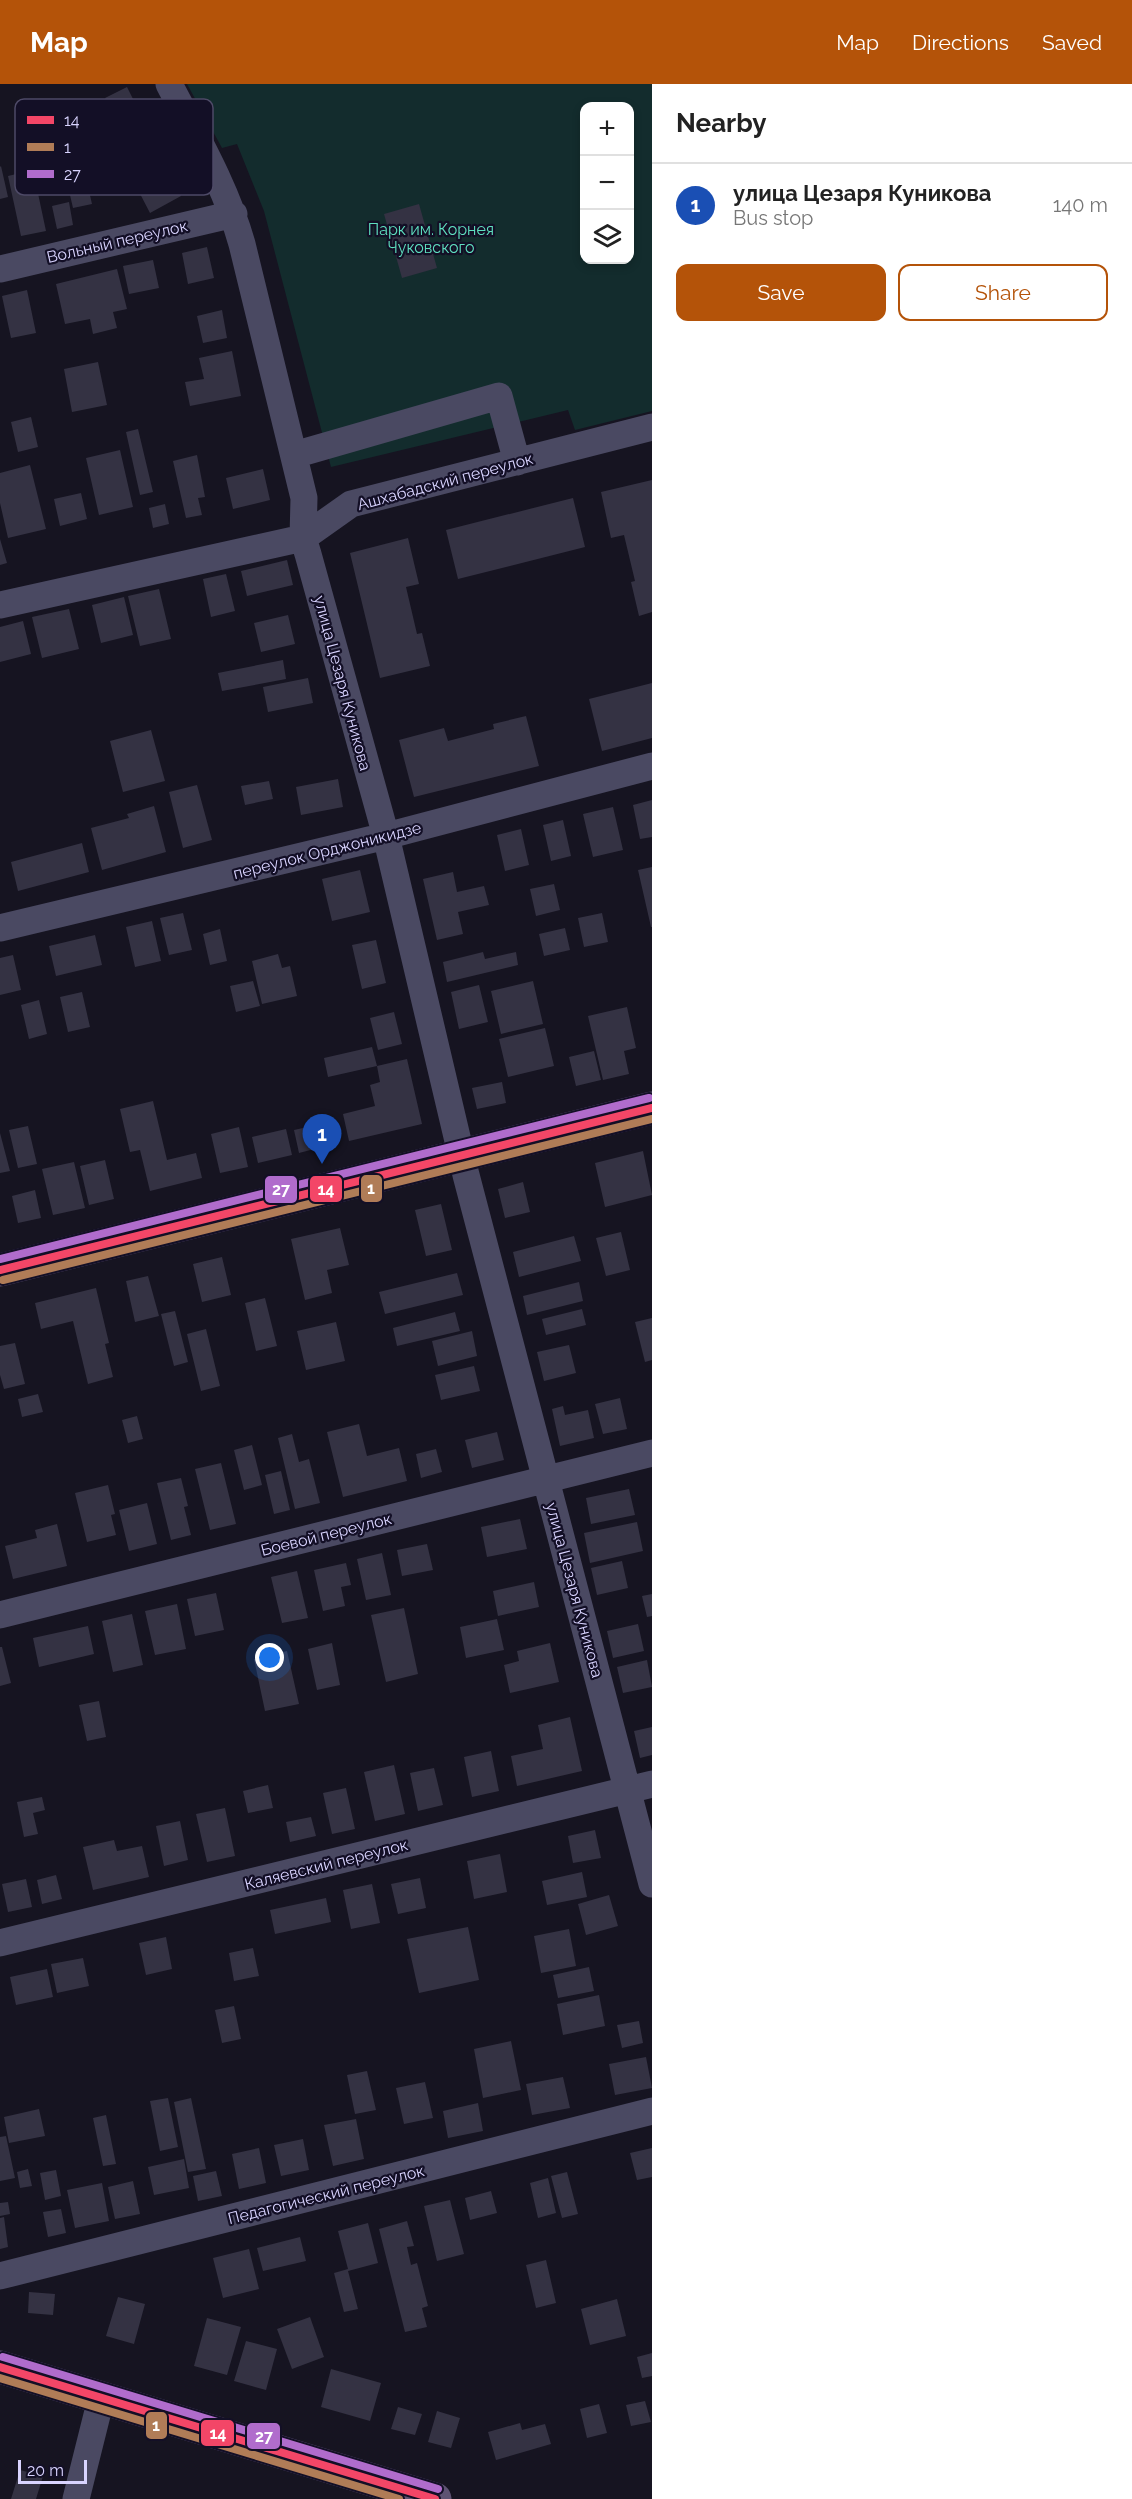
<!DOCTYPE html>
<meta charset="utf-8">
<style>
body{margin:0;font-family:Raleway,sans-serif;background:#f2f2f2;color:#222}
.controls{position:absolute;right:18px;top:18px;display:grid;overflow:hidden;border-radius:12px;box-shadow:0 3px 9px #0003}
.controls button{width:54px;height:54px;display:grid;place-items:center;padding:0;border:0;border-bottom:2px solid #e0e0e0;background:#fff;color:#222;font:30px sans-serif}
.scale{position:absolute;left:18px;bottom:15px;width:69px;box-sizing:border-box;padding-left:6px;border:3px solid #d9d4ff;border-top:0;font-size:16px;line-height:21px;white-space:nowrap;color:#d9d4ff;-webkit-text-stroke:4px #130f26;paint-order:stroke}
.you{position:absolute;left:270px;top:1574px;width:21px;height:21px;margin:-15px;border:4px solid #fff;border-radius:50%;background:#1a73e8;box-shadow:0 0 0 9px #1a73e833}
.badge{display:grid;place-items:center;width:39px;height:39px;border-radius:50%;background:#b45309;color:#fff;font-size:20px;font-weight:700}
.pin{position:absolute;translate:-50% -50px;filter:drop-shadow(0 2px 3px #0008)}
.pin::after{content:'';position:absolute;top:32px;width:21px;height:18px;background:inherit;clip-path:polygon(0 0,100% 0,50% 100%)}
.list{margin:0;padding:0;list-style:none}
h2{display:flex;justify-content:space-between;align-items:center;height:78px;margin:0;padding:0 24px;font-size:26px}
h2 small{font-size:20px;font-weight:400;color:#767676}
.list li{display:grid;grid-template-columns:39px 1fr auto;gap:18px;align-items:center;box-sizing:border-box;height:84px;padding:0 24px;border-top:2px solid #e0e0e0}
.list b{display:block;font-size:22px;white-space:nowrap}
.list p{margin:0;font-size:20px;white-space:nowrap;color:#767676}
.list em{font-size:20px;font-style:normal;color:#767676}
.actions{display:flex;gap:12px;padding:18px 24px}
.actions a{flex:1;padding:14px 0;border:2px solid #b45309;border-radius:12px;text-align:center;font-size:21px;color:#b45309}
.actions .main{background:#b45309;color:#fff}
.icon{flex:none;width:33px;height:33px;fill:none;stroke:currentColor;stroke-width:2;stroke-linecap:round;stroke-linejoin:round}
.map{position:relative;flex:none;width:652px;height:2415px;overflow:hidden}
header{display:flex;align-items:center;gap:36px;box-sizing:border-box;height:84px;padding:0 30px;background:#b45309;color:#fff}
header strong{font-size:28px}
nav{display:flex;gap:33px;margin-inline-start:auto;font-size:21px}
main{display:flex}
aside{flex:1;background:#fff}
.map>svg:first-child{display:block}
.green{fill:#132c2d;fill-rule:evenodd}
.building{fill:#343243}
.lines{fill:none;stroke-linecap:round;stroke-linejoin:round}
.minor{stroke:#4a4962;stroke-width:27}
.major{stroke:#5e5373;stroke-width:33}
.bus-1-casing{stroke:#130f26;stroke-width:12}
.bus-2-casing{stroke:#130f26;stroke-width:12}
.bus-3-casing{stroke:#130f26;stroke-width:12}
.bus-1{stroke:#f34667;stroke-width:8}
.bus-2{stroke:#b07c57;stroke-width:8}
.bus-3{stroke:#b06ccc;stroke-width:8}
.labels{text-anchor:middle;stroke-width:4.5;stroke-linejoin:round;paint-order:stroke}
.park-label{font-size:16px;fill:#5fe0c0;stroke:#130f26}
.street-label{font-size:16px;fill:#d9d4ff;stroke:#130f26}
.key{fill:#130f26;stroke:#4e4a67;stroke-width:1.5}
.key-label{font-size:16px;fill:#d9d4ff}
.line-badge{stroke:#130f26;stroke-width:2}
.badge-label{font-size:16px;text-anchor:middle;font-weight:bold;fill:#fff}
</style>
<header>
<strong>Map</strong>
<nav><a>Map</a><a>Directions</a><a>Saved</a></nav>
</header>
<main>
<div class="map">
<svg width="652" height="2415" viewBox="0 0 652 2415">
<rect width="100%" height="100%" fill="#161421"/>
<path class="green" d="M187,0H652V327L575,346L568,326L331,383L264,127L237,60L222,64ZM584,22H630V176H584Z"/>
<path class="building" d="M127,3L140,29L119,40L105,14Z
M1,82L8,113L0,115V83Z
M167,85L181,112L150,129L136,102Z
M33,86L46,147L21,152L8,92Z
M86,94L92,120L73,124L67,98Z
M69,118L73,141L57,145L52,122Z
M419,120L437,184L402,194L384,130Z
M207,163L214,194L188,200L182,169Z
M153,176L159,204L129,210L123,182Z
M117,185L127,225L113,228L117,244L93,250L90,235L65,240L56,200Z
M27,206L36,249L11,254L2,212Z
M222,226L227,254L203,259L197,232Z
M232,267L241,312L190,322L185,298L204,295L199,274Z
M98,278L107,321L72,328L64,285Z
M31,333L38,363L18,368L11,338Z
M138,345L153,408L140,411L126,348Z
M120,366L133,423L99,431L86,374Z
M197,371L205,413L198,414L202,431L186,434L173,377Z
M30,381L46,445L8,454L0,419V389Z
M263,385L270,416L233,425L226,394Z
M652,396V528L639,532L631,498L635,497L624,451L611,454L601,408Z
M81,409L87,435L60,442L54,415Z
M573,414L585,463L458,495L446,446Z
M165,420L169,440L153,444L149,424Z
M408,454L419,500L406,503L417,550L422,549L430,582L380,594L350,469Z
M0,455L7,479L0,481Z
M287,476L293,501L247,512L241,487Z
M226,490L235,527L211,533L203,495Z
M159,505L171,555L140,562L128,512Z
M124,513L133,551L101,559L92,521Z
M69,525L79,565L42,574L32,533Z
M288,531L295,560L261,568L254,539Z
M23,537L31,570L0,578V543Z
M283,576L286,595L222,607L218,589Z
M308,594L313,619L268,628L263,603Z
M652,599V654L602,667L589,615Z
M526,632L539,682L414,713L399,656L444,644L448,657L494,645L493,640Z
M151,646L165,697L123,708L110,657Z
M338,695L343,723L301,731L296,703Z
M269,697L273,715L245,721L241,702Z
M197,701L212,756L183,764L169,708Z
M652,716V753L640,755L633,721Z
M154,722L166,768L102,786L91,744L129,734L127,730Z
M613,723L623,766L593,773L583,730Z
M563,736L571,772L551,777L543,741Z
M521,745L529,781L505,787L497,751Z
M82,759L89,788L18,807L11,778Z
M652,783V843H651L638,786Z
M360,786L370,828L332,837L322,795Z
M453,788L457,808L484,802L489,821L458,828L463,850L437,856L423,795Z
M554,800L560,826L536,832L530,805Z
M183,829L192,866L169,871L160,834Z
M602,829L608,858L584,863L578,834Z
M152,837L161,877L135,883L126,843Z
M565,844L570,866L544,872L539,850Z
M220,845L227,877L210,881L203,850Z
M95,851L102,881L56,892L49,862Z
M376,856L386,899L362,905L352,861Z
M483,868L485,875L516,868L518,881L447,898L443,878Z
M278,870L282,884L290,882L297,912L262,920L252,877Z
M13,871L21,906L0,911V874Z
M253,897L260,922L236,928L230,902Z
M533,897L543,940L501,950L491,907Z
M479,901L488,938L459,945L451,908Z
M82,908L90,943L68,948L60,913Z
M39,916L47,950L29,955L21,921Z
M627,923L636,964L624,967L629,990L603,996L588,932Z
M394,928L402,960L378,966L370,934Z
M545,944L554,982L508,993L499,955Z
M372,963L377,982L328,993L324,974Z
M594,967L601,996L576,1002L569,973Z
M407,975L422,1040L349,1057L343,1030L375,1022L370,1001L380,998L377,982Z
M502,998L506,1019L477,1025L472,1004Z
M153,1017L167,1076L196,1069L202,1094L150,1107L140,1066L130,1068L120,1025Z
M321,1040L326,1062L299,1069L294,1046Z
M28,1042L37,1080L18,1084L9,1046Z
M239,1043L248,1083L220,1089L211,1050Z
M286,1045L292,1071L258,1079L252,1053Z
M0,1049L10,1087L0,1089Z
M643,1067L652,1111L605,1123L595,1079Z
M105,1076L114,1115L89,1121L80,1082Z
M74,1078L85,1124L53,1131L42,1085Z
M523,1098L530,1128L505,1134L498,1105Z
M35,1106L41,1134L18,1139L12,1112Z
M441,1120L452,1166L426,1172L415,1126Z
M340,1144L349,1181L327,1186L332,1209L305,1216L291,1155Z
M621,1148L630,1186L606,1192L596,1154Z
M574,1152L581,1177L519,1193L513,1168Z
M222,1173L231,1211L202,1218L193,1180Z
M457,1189L463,1211L385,1230L379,1208Z
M148,1192L159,1232L135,1238L126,1197Z
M579,1198L583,1217L527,1231L523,1212Z
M96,1204L109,1259L105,1260L113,1293L88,1300L73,1237L41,1245L35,1219Z
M265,1214L277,1262L256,1267L245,1219Z
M582,1225L586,1241L546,1251L542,1235Z
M175,1227L188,1278L174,1282L161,1230Z
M455,1228L460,1247L397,1262L393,1244Z
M652,1234V1276L645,1278L635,1238Z
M336,1238L345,1277L306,1286L297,1247Z
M206,1245L220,1302L201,1307L187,1250Z
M472,1247L477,1272L438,1282L432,1257Z
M15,1259L25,1300L4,1305L0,1291V1262Z
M569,1261L576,1289L544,1297L537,1268Z
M474,1282L480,1307L441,1316L435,1291Z
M38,1310L43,1328L22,1333L18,1315Z
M620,1314L627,1345L603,1350L595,1320Z
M563,1322L565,1331L588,1326L594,1354L560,1362L552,1325Z
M137,1332L143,1355L128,1359L122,1336Z
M359,1340L367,1372L399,1364L407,1397L343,1413L327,1348Z
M497,1348L504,1376L472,1384L465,1356Z
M292,1350L299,1378L309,1375L320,1419L295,1425L278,1354Z
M252,1361L262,1401L244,1406L234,1366Z
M436,1365L442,1388L421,1394L416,1370Z
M221,1379L236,1440L210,1446L195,1385Z
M281,1387L290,1426L274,1430L265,1391Z
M181,1394L188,1422L184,1423L191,1451L171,1456L157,1399Z
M108,1401L115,1430L111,1431L116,1451L87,1458L75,1409Z
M629,1405L635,1431L591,1440L586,1414Z
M147,1419L157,1460L129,1467L119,1426Z
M520,1435L527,1465L487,1473L481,1443Z
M637,1438L643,1467L590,1479L584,1449Z
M57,1440L67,1482L13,1495L5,1462L37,1454L35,1446Z
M427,1460L433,1486L402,1492L397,1466Z
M382,1469L391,1511L366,1516L357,1475Z
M622,1477L628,1504L597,1511L591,1484Z
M346,1479L351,1501L341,1503L345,1522L323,1527L314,1486Z
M297,1487L308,1534L282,1539L271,1493Z
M534,1498L539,1523L498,1532L493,1507Z
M216,1509L224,1546L195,1552L187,1515Z
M652,1510V1532L647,1533L642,1512Z
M177,1520L186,1565L155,1571L145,1527Z
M404,1524L418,1590L386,1598L371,1531Z
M132,1530L143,1581L113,1588L102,1537Z
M497,1535L504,1566L466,1574L460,1543Z
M638,1540L644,1567L613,1574L607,1547Z
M88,1542L94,1570L39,1583L33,1554Z
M332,1559L340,1601L317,1606L308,1565Z
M550,1559L559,1598L510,1609L504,1581L519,1577L517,1567Z
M0,1563H2L11,1599L0,1602Z
M287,1567L299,1620L265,1627L254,1575Z
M647,1576L652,1603L623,1609L617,1583Z
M99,1617L106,1653L87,1657L79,1621Z
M570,1633L582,1687L517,1702L511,1672L543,1665L538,1641Z
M652,1643V1671L640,1674L634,1647Z
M491,1667L499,1707L472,1713L464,1673Z
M394,1681L405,1730L375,1737L364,1688Z
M434,1684L443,1721L418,1727L410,1689Z
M268,1701L273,1724L248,1729L243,1707Z
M346,1704L355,1745L332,1750L323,1709Z
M42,1713L45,1726L33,1729L38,1750L24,1753L17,1718Z
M225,1724L235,1772L207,1778L196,1730Z
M311,1733L316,1752L290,1758L286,1738Z
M180,1737L188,1776L164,1782L156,1742Z
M595,1746L601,1774L573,1779L568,1752Z
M114,1756L117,1767L142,1762L149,1793L93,1806L83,1763Z
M500,1770L507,1808L474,1815L467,1777Z
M582,1788L587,1813L547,1821L542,1797Z
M56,1791L62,1815L42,1820L37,1796Z
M420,1794L426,1824L398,1830L391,1800Z
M26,1795L32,1823L8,1828L2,1800Z
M372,1800L380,1839L351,1845L343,1806Z
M609,1811L618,1842L586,1851L578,1820Z
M326,1814L331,1838L275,1850L270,1826Z
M468,1843L479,1896L419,1909L407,1855Z
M569,1845L576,1882L541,1889L534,1852Z
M166,1853L172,1885L146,1891L139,1859Z
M253,1864L259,1892L234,1897L229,1869Z
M83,1874L89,1902L57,1909L51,1880Z
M589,1883L594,1907L558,1914L553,1891Z
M47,1885L53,1913L16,1921L10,1893Z
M599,1911L605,1942L563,1951L557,1920Z
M234,1922L241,1955L222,1959L215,1926Z
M639,1937L643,1959L622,1964L617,1941Z
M511,1957L521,2006L483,2014L474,1965Z
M646,1973L652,2004L615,2011L609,1980Z
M367,1987L376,2026L355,2030L347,1991Z
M563,1993L570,2024L532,2031L526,2000Z
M425,1998L433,2034L404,2040L396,2004Z
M168,2014L178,2063L160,2067L150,2017Z
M191,2014L206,2085L188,2088L174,2018Z
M478,2019L483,2047L448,2054L443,2027Z
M39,2025L45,2052L9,2059L4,2033Z
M106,2031L116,2080L103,2082L93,2034Z
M356,2035L364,2075L333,2082L324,2041Z
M6,2052L15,2094L0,2097V2053Z
M303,2055L309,2086L281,2092L274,2061Z
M259,2064L266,2099L239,2105L232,2070Z
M652,2064V2093L637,2096L630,2069Z
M184,2075L189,2104L154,2111L148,2083Z
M28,2085L32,2102L20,2104L17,2088Z
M56,2086L61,2112L45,2116L40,2089Z
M216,2087L222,2112L198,2117L193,2092Z
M567,2088L578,2130L562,2134L551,2092Z
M548,2094L556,2129L538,2134L530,2099Z
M133,2097L140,2130L115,2135L108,2103Z
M102,2099L109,2137L75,2144L67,2106Z
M491,2107L497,2129L470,2136L465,2114Z
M450,2116L464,2170L437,2177L424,2122Z
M8,2118L10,2130L0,2132V2119Z
M61,2125L66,2149L48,2153L43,2128Z
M4,2133L8,2163L0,2165V2134Z
M407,2137L414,2162L407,2163L411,2181L417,2179L428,2222L422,2224L427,2243L405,2248L379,2145Z
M368,2139L378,2179L348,2187L358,2225L344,2228L334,2189L348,2185L338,2147Z
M300,2153L306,2177L263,2187L257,2164Z
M249,2165L259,2205L223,2214L213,2174Z
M546,2176L556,2219L536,2224L526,2181Z
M29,2208L55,2210L53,2231L28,2229Z
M118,2213L145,2220L134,2260L106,2252Z
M617,2215L626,2252L590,2261L581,2225Z
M310,2233L324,2273L292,2285L277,2245Z
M207,2234L241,2243L227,2291L194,2282Z
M246,2257L277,2265L266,2306L234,2297Z
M652,2269V2292L642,2294L637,2273Z
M331,2285L381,2299L370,2337L321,2323Z
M645,2317L651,2338L631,2342L626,2321Z
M599,2320L607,2349L587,2354L580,2325Z
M398,2323L422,2330L415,2351L391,2345Z
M437,2327L460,2334L451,2364L428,2358Z
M520,2339L522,2346L545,2340L551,2360L496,2376L488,2348Z
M20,2386L43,2392L36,2415H11Z"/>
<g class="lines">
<path class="minor" d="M169,0C196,52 226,103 242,160L304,414L303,454L308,470L386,752L466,1091L652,1800
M0,185L234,130
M294,371L499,312L517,378
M0,521L303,454L351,420L652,343
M0,844L386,752L652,682
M0,1531L652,1369
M0,1859L652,1700
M0,2192L652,2027
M76,2415L101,2315"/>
<path class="major" d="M0,1186L652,1024
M0,2283L435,2415"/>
<g class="bus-1-casing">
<path id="bus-1" d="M0,1186L652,1024
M0,2283L435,2415"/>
</g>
<g class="bus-2-casing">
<path id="bus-2" d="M3,1196L652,1035
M0,2294L399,2415"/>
</g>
<g class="bus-3-casing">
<path id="bus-3" d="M0,1175L649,1014
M3,2273L438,2405"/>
</g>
<use href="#bus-1" class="bus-1"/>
<use href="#bus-2" class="bus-2"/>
<use href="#bus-3" class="bus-3"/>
</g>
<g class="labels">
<g class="park-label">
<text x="431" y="151">Парк им. Корнея<tspan x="431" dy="18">Чуковского</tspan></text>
</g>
<g class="street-label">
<text transform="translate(117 157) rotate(-13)" y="6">Вольный переулок</text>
<text transform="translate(445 397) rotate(-15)" y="6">Ашхабадский переулок</text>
<text transform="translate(343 599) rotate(75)" y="6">улица Цезаря Куникова</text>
<text transform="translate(327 766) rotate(-14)" y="6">переулок Орджоникидзе</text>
<text transform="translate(326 1450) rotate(-14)" y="6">Боевой переулок</text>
<text transform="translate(575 1506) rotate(75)" y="6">улица Цезаря Куникова</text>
<text transform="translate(326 1780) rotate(-14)" y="6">Каляевский переулок</text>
<text transform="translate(326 2110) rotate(-14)" y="6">Педагогический переулок</text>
</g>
</g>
<rect x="15" y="15" width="198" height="96" rx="9" class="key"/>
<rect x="27" y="32" width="27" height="8" fill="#f34667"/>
<rect x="27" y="59" width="27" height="8" fill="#b07c57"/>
<rect x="27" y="86" width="27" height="8" fill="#b06ccc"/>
<g class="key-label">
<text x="64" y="42">14</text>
<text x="64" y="69">1</text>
<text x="64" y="96">27</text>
</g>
<g class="line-badge">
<rect x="360" y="1090" width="23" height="29" rx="6" fill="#b07c57"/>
<rect x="309" y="1091" width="34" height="28" rx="6" fill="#f34667"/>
<rect x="264" y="1091" width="34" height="29" rx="6" fill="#b06ccc"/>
<rect x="145" y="2327" width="23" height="29" rx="6" fill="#b07c57"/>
<rect x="200" y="2335" width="35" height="28" rx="6" fill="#f34667"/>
<rect x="246" y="2338" width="35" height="28" rx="6" fill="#b06ccc"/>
</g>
<g class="badge-label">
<text x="371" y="1110">1</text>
<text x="326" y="1111">14</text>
<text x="281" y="1111">27</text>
<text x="156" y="2347">1</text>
<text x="218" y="2355">14</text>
<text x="264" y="2358">27</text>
</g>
</svg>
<div class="controls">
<button>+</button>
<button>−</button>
<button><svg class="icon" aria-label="layers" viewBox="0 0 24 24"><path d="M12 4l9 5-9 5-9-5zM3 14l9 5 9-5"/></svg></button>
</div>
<div class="scale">20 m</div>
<div class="you"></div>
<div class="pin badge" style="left:322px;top:1080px;background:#1a4fb4">1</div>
</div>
<aside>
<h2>Nearby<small></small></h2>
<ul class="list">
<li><span class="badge" style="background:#1a4fb4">1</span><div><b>улица Цезаря Куникова</b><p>Bus stop</p></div><em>140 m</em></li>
</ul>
<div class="actions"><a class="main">Save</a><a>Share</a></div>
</aside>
</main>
